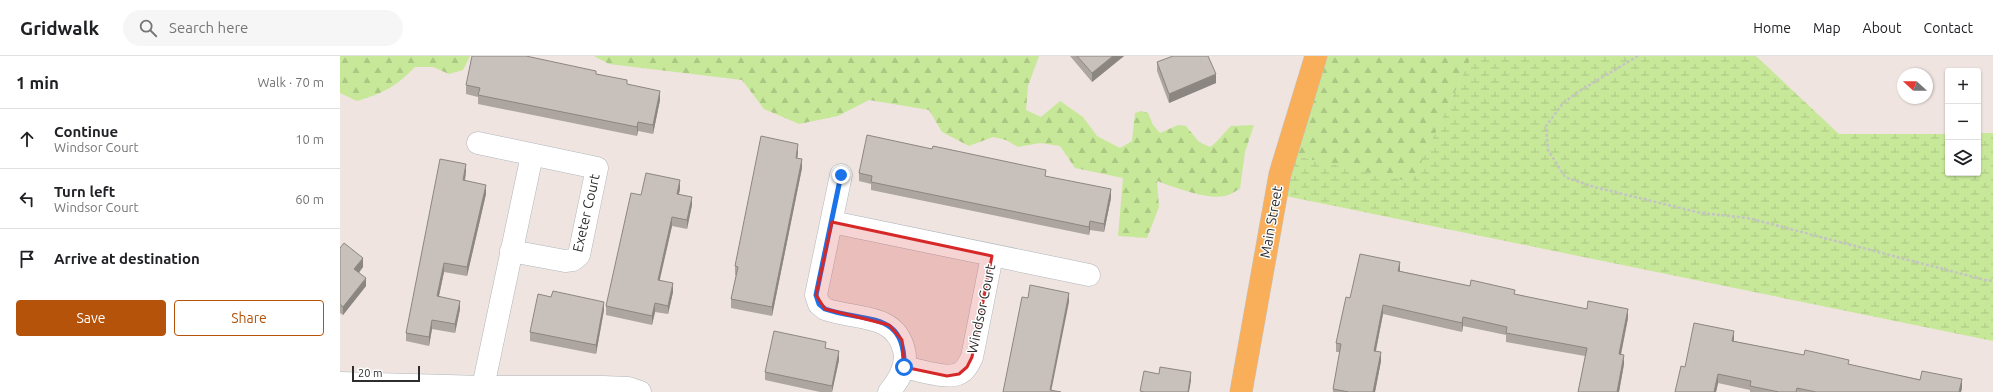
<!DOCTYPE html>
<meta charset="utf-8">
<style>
body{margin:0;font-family:Ubuntu,sans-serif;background:#f6f6f6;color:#202124}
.controls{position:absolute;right:12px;top:12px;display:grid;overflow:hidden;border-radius:4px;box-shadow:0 1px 3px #0004}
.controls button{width:36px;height:36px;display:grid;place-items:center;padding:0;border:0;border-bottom:1px solid #e0e0e0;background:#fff;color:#202124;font:20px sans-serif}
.compass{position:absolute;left:1557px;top:12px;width:36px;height:36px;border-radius:50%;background:#fff;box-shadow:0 1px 3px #0004;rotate:291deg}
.scale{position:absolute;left:12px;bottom:10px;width:68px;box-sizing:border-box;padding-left:4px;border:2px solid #2d2d2d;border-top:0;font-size:11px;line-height:14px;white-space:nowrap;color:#2d2d2d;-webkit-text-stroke:3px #fff;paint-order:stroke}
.stop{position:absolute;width:12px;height:12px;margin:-9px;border:3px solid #1a73e8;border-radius:50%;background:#fff}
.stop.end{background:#1a73e8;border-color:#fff;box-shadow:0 1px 4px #0008}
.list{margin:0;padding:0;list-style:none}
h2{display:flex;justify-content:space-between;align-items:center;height:52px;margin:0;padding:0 16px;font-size:17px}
h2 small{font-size:13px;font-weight:400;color:#757577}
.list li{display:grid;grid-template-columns:26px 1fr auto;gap:12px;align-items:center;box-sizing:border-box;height:60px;padding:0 16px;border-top:1px solid #e0e0e0}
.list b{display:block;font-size:15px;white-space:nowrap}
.list p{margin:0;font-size:13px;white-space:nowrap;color:#757577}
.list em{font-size:13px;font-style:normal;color:#757577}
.actions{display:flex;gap:8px;padding:12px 16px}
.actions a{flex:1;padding:9px 0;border:1px solid #b45309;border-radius:4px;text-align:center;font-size:14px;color:#b45309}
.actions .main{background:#b45309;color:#fff}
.icon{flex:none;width:22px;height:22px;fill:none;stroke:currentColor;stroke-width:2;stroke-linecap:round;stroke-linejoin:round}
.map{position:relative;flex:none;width:1653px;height:336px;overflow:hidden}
header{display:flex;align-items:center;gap:24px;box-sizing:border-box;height:56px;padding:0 20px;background:#fff;border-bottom:1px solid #e0e0e0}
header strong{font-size:19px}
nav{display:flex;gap:22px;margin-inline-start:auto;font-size:14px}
.search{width:280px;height:36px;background:#f6f6f6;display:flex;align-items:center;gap:10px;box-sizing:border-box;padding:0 14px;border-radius:22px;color:#757577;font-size:15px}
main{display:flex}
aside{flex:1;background:#fff}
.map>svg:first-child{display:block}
.forest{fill:url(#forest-firs)}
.wetland{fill:url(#wetland-marsh)}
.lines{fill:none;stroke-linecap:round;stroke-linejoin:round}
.minor-casing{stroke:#afb6bd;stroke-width:23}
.major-casing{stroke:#c4c4c4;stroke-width:23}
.path{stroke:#c4c4c4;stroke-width:2.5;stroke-dasharray:3 2;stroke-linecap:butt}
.minor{stroke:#fff;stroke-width:22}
.major{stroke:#f9af5a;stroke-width:22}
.wall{fill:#aca5a0}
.shaded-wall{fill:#8c8682}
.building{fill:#c8c0ba;stroke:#8c8682}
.route{stroke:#1a73e8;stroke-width:5}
.marked{fill:#d62828;fill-opacity:0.2;stroke:#d62828;stroke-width:3;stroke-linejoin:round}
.labels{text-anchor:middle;stroke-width:3;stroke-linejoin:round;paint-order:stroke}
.street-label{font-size:14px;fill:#2d2d2d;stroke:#fff}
</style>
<header>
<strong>Gridwalk</strong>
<div class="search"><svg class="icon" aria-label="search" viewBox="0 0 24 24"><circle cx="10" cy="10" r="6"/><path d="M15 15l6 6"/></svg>Search here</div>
<nav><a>Home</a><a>Map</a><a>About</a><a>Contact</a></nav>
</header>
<main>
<aside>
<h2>1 min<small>Walk · 70 m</small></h2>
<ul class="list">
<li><svg class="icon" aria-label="ahead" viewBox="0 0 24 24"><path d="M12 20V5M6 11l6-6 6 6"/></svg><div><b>Continue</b><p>Windsor Court</p></div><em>10 m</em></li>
<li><svg class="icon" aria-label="left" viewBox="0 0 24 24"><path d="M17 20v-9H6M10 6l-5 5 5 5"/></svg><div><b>Turn left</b><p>Windsor Court</p></div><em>60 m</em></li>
<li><svg class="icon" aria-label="arrive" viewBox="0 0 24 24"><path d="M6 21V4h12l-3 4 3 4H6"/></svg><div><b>Arrive at destination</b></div></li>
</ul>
<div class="actions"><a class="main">Save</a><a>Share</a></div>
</aside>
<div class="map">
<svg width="1653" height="336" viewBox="0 0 1653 336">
<defs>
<pattern id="forest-firs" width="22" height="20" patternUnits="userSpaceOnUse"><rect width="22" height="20" fill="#c7e899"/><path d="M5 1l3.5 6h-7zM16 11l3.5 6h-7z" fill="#abc784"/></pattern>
<pattern id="wetland-marsh" width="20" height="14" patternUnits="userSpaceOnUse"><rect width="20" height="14" fill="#c7e899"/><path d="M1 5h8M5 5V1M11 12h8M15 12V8" fill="none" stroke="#abc784"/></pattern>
</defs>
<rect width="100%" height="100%" fill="#efe4df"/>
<path class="forest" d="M0,0H130L123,14L109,18L93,11H75C55,31 44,37 17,45L0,37Z
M254,0H699L688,30L686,54L701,61L720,45L743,61L757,80L780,92L792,85L795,57L801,55L808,57L813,69L820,77L838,69L846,70L859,86L870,91C879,85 883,77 891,70L914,69L905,96L900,133C895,135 890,139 885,140C867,144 834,131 817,125L819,151L807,182L778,180L783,122L735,112L720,90L700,87L678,91L666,84L653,81L629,90L602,76L589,54L529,44L498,60L459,68L424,53L402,24L269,8Z
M976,0H1132L1072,127L946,98Z"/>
<path class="wetland" d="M1132,0H1416L1499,78H1608V117H1638V77H1653V285L936,138L946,98L1072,126Z"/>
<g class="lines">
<g class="minor-casing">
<path id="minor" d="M138,87L257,112L239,199L233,204L225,205L171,195
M501,119L476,239L479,248L485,253C515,264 555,256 564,294C568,310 559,324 549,336
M492,166L749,219
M564,311C578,314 606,323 618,318C626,315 629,307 632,301L652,200
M0,327L143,331H263L288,332L300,336
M143,331L192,99"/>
</g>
<g class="major-casing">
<path id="major" d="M901,336L940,118L976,0"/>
</g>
<path class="path" d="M1298,0L1241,34L1223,47L1206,70L1208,94L1225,121L1254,131L1361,157L1408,162L1645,224L1653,225"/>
<use href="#minor" class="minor"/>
<use href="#major" class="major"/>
</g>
<path class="wall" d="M730,0H784L752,26Z
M817,6L876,27L829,47L817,15Z
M256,18L287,28L320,44L313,78L298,75L297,80L138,48V41L126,38V29Z
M458,97L457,102L462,112L432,260L391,252V243L396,219H395V210Z
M126,116L125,125L146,138L140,164L127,220L104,216L99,240L120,253L115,277L92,273L89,290L66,285V277Z
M519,117L706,120L771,142L764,176L750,174L749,179L531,134V128L519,125Z
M340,133L339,138L352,149L347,173L332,170L319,224L333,236L328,258L315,256L312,269L266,259V250L301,139Z
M0,192L23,211L19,217L26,230L3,259L0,257Z
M1060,215L1130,230L1175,238L1288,262L1281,299L1284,308L1279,336H1238L1245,300L1166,286V279L1123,270L1122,276L1043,258L1036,295L1041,305L1035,336H993V333L1000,296H996V287L1010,242Z
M264,254L256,298L190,285V276Z
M1394,284V285L1622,332L1621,336H1410V334L1378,327L1376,336H1335Z
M486,292L499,304L492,336H480L425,324V316Z"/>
<path class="shaded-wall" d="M773,0H784L752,26V17Z
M876,18V27L829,47V38Z
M320,35V44L313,78V69Z
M298,66V75L297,80V71Z
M458,88V97L456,111V102Z
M462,103V112L432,260V251Z
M126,108V116L123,133V124Z
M340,124V133L337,146V138Z
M146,129V138L140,164L127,220V211Z
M771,133V142L764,176V168Z
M352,141V149L347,173V164Z
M332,161V170L318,232V224Z
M750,165V174L749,179V171Z
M23,202V211L14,222V213Z
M1060,206V215L1058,224V215Z
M104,207V216L97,249V240Z
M26,222V230L3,259V251Z
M333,227V236L328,258V250Z
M729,237V246L711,336L710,334Z
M120,245V253L115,277V268Z
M264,246V254L256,298V289Z
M315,247V256L312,269V260Z
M1043,249V258L1034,303V295Z
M1288,253V262L1279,307V298Z
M1123,261V270L1122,276V267Z
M92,264V273L89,290V281Z
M1394,275V284L1392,293V285Z
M499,295V304L492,336V330Z
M1041,296V305L1035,336H1033Z
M1284,299V308L1279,336H1277Z
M851,316V325L849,336H848Z
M1378,318V327L1376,336H1374Z
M1622,323V332L1621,336H1619Z"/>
<path class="building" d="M132,0H186L256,15V18L287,24V28L320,35L313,69L298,66L297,71L138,39L140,32L126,29Z
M737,0H773L752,17Z
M833,0H868L876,18L829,38L817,6Z
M527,79L592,93L593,90L706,114L705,120L771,133L764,168L750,165L749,171L531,126L532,120L519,117Z
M421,80L458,88L456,102L462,103L432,251L391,243L398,211L395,210Z
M100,103L126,108L123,124L146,129L140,155L127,211L104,207L97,240L120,245L115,268L92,264L89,281L66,277Z
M306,117L340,124L337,138L352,141L347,164L332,161L318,224L333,227L328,250L315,247L312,260L266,250L291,137L301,139Z
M4,187L23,202L14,213L26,222L3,251L0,248V192Z
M1020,198L1060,206L1058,215L1130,230L1131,224L1175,234L1174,238L1247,253L1248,245L1288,253L1279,298L1284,299L1277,336H1238L1247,292L1166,277L1167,271L1123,261L1122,267L1043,249L1034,295L1041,296L1033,336H1009L993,333L1001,288L996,287L1006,241L1010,242Z
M690,229L729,237L710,334L721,336H663L682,241L688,242Z
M213,235L264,246L256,289L190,276L198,238L211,241Z
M1354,267L1394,275L1392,285L1464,299L1465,294L1509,304L1508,308L1580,324L1582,315L1622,323L1619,336H1476L1457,332L1456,336H1439L1410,330L1411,325L1378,318L1374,336H1335L1341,310L1345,311Z
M434,275L486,286L485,292L499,295L492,330L425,316Z
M820,311L851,316L848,336H804L800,335L804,315L819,318Z"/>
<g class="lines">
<path class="route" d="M501,119L476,239L479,248L485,253C525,267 566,254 564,311"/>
</g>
<path class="marked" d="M492,166L652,200L632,301L627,311L619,318L607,320L564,311L562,284L549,269L485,253L476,239Z"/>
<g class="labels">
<g class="street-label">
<text transform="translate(246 157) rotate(-77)" y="5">Exeter Court</text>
<text transform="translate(931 166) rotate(-80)" y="5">Main Street</text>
<text transform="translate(641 253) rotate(-78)" y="5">Windsor Court</text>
</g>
</g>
</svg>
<div class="controls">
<button>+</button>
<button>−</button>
<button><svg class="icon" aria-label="layers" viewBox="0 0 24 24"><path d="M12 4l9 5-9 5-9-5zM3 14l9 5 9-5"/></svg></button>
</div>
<svg class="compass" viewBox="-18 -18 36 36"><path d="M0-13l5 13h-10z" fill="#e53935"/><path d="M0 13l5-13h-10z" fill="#757577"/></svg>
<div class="scale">20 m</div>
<div class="stop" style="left:564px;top:311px"></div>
<div class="stop end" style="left:501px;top:119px"></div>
</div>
</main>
